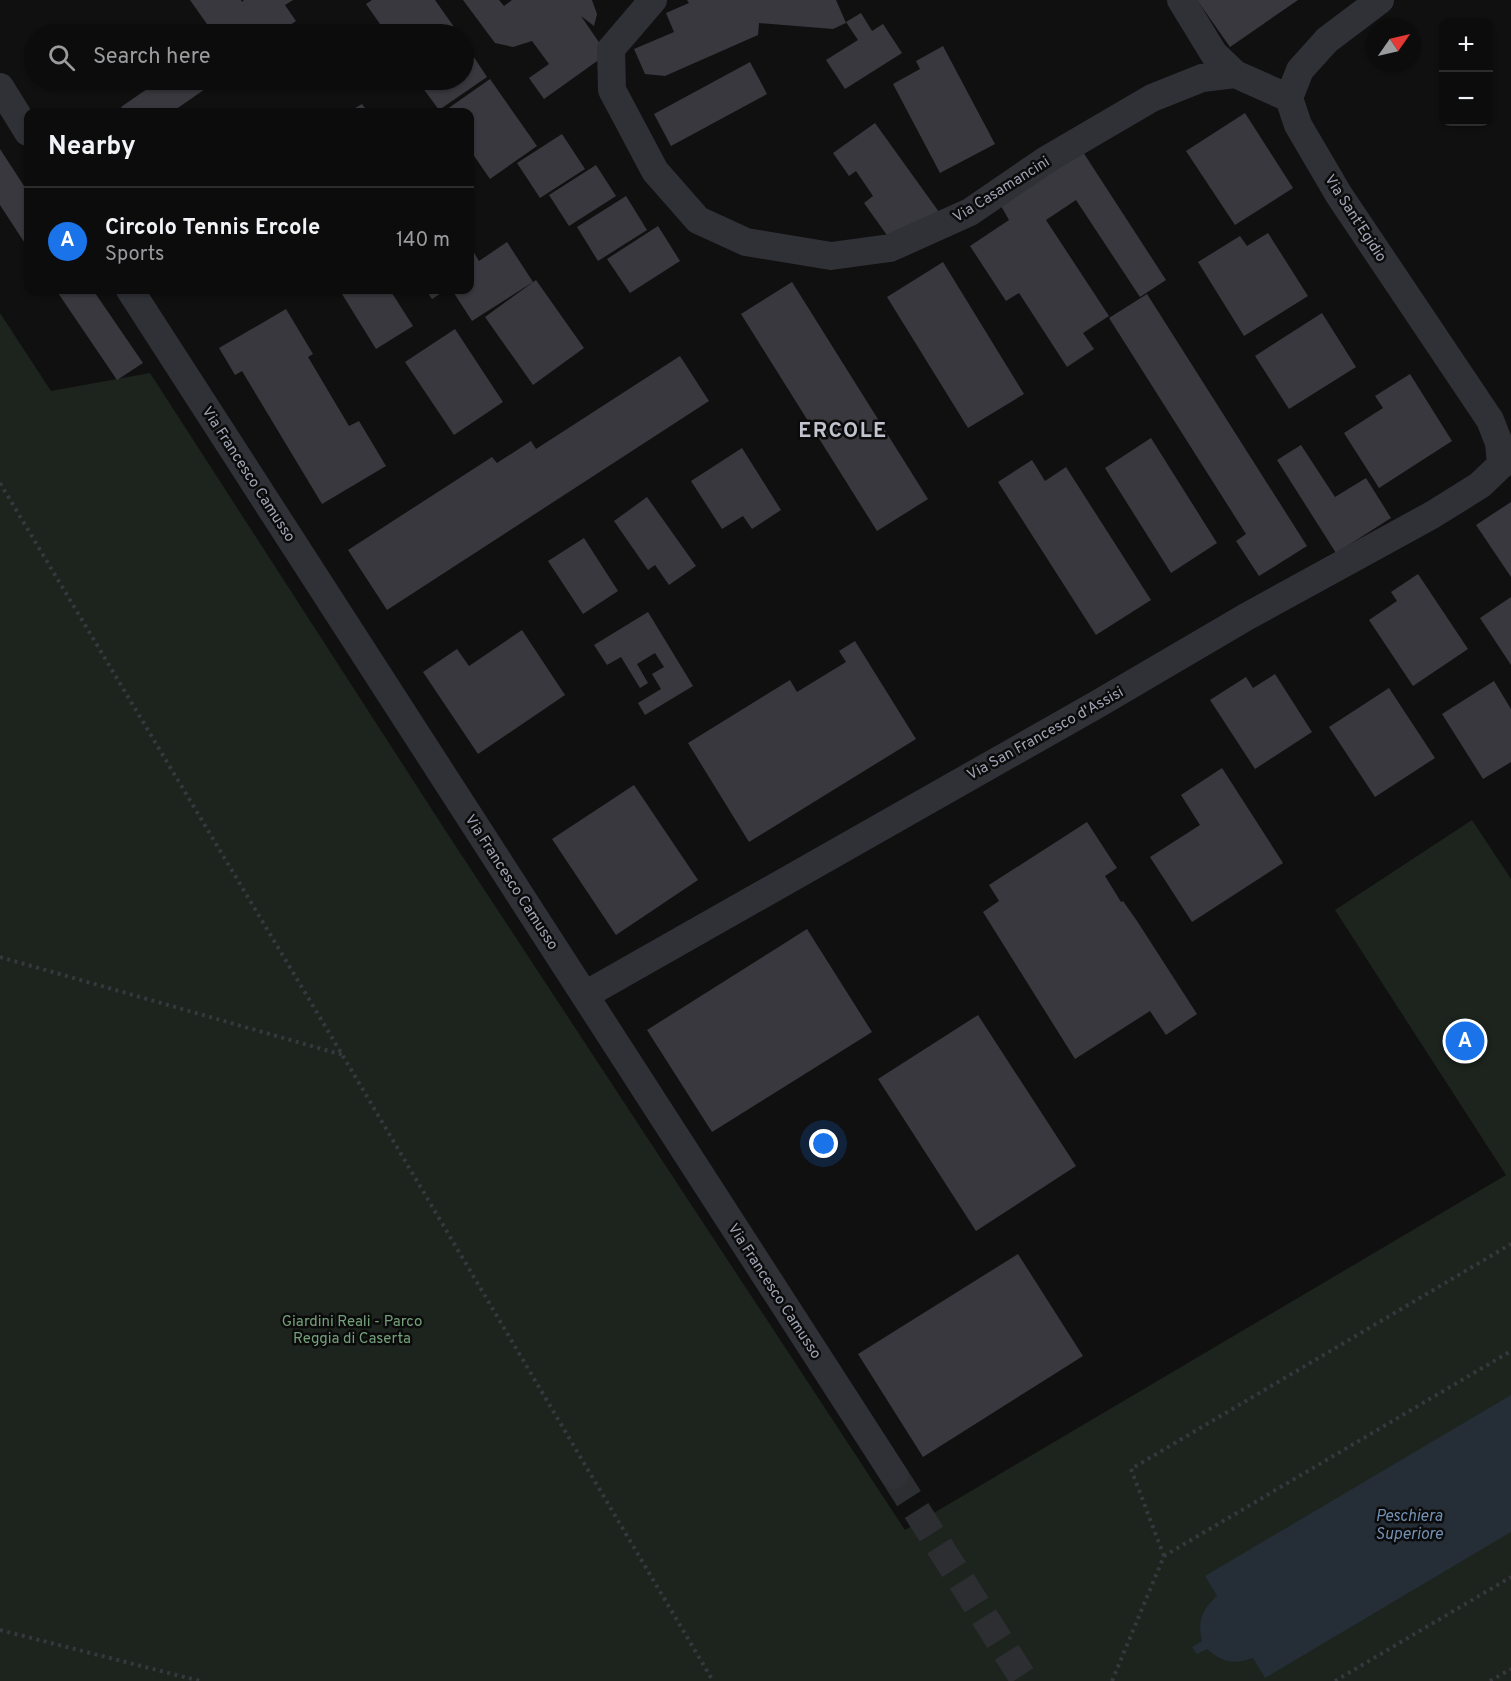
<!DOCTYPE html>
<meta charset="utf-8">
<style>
body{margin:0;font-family:Overpass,sans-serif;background:#1a1a1b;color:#f1f3f6}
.controls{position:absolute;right:18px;top:18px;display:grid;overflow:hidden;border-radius:12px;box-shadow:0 2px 4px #0004}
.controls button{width:54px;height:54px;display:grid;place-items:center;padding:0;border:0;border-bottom:2px solid #2c2c2e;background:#0c0c0d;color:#f1f3f6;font:30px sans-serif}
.compass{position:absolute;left:1367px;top:18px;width:54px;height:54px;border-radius:50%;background:#0c0c0d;box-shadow:0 2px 4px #0004;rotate:56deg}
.you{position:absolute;left:824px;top:1144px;width:21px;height:21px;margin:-15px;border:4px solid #fff;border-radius:50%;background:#1a73e8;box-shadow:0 0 0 9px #1a73e833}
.badge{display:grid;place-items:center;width:39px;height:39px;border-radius:50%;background:#1a73e8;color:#fff;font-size:20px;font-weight:700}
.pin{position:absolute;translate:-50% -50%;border:3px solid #fff;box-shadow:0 2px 6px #0006}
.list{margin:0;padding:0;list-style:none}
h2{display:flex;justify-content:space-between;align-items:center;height:78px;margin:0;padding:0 24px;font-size:26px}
h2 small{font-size:20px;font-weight:400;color:#9a9b9d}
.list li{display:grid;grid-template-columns:39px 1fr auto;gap:18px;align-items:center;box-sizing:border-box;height:108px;padding:0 24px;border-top:2px solid #2c2c2e}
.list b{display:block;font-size:22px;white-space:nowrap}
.list p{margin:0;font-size:20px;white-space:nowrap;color:#9a9b9d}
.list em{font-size:20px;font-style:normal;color:#9a9b9d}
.icon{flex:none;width:33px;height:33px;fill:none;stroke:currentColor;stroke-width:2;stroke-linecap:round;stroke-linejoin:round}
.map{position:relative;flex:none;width:1511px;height:1681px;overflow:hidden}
.search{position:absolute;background:#0c0c0d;box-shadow:0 2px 4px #0004;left:24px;top:24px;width:450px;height:66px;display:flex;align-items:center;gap:15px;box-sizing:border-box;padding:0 21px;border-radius:33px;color:#9a9b9d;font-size:22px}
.panel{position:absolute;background:#0c0c0d;box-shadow:0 2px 4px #0004;left:24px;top:108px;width:450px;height:186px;border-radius:12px}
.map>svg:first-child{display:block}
.green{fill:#1c241d}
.water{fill:#252d36}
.building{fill:#39383e}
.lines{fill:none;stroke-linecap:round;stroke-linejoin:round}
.street-tunnel{stroke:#2d2e32;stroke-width:28;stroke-dasharray:28 14;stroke-linecap:butt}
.path{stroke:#36383e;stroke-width:4;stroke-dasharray:3 4.5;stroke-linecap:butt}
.street{stroke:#303137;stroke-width:28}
.labels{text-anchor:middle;stroke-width:5;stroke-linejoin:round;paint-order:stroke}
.street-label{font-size:15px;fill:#9fa4b4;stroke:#0b0b0c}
.park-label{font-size:15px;fill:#74a17a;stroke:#0b0b0c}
.water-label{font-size:16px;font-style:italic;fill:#7291b3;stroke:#0b0b0c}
.district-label{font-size:21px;font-weight:bold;letter-spacing:1.5px;fill:#c1c4cf;stroke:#0b0b0c}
</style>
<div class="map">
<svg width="1511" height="1681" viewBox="0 0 1511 1681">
<rect width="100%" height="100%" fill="#101011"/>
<path class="green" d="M0,313L51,391L150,373L449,836L905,1530L1506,1175L1335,910L1472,820L1511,879V1681H0Z"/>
<path class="water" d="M1511,1395V1532L1265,1678L1253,1658C1235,1665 1221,1662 1207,1649L1197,1654L1192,1647L1202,1641C1197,1622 1202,1609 1217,1596L1205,1576Z"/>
<path class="building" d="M190,0H241L242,2L244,0H293L285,5L296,21L277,34H214Z
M372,0H435L459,34H387L366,4Z
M463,0H499L504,6L512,0H592L597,14L594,26L581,16L607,54L544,99L529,78L549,64L532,41L513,47L495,43Z
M687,0H836L846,23L833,29L759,23L758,35L665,76L645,74L634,49L674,32L666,13L689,3Z
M1197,0H1298L1230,47Z
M861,13L872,31L883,24L902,53L845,89L826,60L858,40L846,22Z
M464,42L487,77L439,110L417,80H464Z
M943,46L995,144L940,173L893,84L920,69L916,61Z
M750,62L767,94L671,146L654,114Z
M490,79L537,146L490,179L470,150V112H443Z
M160,80H214L209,83L211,85L172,112H125L121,107Z
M362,104L368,112H348Z
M1245,113L1293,188L1235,225L1186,151Z
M875,123L939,212L894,245L864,203L873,196L856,171L849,176L833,153Z
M562,134L585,169L540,198L517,163Z
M0,149L28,192V248L0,205Z
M1083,152L1166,280L1140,297L1076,200L1046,220L1109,316L1083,333L1094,349L1067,367L1019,293L1006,301L970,246L1009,220L1001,206Z
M596,165L616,196L569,226L549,195Z
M626,196L647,230L598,261L577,227Z
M658,226L680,261L630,293L607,259Z
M1268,233L1308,296L1244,336L1198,262L1240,236L1247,246Z
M507,242L533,282L472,321L452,290H470V246L479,261Z
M943,262L1024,394L968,428L887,297Z
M536,280L584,348L533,385L485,317Z
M792,282L928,499L877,531L741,314Z
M56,290H93L143,363L117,380Z
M350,290H390L413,326L376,349L342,294Z
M426,290H446L432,299Z
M1147,294L1307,546L1259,576L1236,541L1246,534L1109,318Z
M286,309L313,354L308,357L349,426L359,421L386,466L322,504L242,371L235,375L219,348Z
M1322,313L1356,367L1289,409L1255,356Z
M455,329L503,402L454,435L405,362Z
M680,356L709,401L387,610L348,550L492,457L497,463L531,441L536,449Z
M1410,374L1452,441L1379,488L1344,433L1383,408L1375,396Z
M1151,438L1217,543L1171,573L1105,468Z
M1301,445L1335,497L1366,478L1391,518L1336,553L1277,460Z
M742,448L781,510L752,529L743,516L722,529L691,481Z
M1032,460L1045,481L1066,467L1151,600L1096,635L998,482Z
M647,497L696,566L669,585L655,565L648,570L614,521Z
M1511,502V577L1476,525Z
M584,538L618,591L583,614L548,561Z
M1418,574L1468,649L1413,686L1369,620L1397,601L1391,592Z
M1511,597V665L1480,618Z
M648,612L693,686L645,715L638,703L661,689L652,674L664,667L655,653L637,664L648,683L640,688L621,657L607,665L594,645Z
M522,630L565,695L478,754L423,672L457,649L469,666Z
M855,641L916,739L749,842L688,743L790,680L797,692L846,662L839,651Z
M1275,674L1312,732L1255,769L1210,700L1246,677L1253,688Z
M1494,681L1511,709V762L1483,779L1442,714Z
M1389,688L1435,758L1375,797L1329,727Z
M1222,768L1283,863L1192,922L1150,857L1200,825L1181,795Z
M634,785L698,880L616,935L552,839Z
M1087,822L1117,868L1105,876L1121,902L1123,901L1137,921L1197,1014L1166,1035L1150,1011L1075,1059L983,912L999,901L989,885Z
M807,929L872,1032L712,1132L647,1030Z
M978,1015L1076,1166L976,1231L878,1079Z
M1018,1254L1083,1356L923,1457L858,1354Z"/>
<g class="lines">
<path class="street-tunnel" d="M894,1475L1025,1681"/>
<path class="path" d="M0,483L343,1056L713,1681
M0,957L343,1055
M1164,1556L1131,1469L1511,1244
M0,1630L200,1681
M1112,1681L1164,1556L1511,1351
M1335,1681L1511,1577
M1490,1681L1511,1669"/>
<path class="street" d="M653,0L611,49L612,90L655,171L698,220L746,242L831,256L890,248L970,212L1046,160L1152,98L1202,78L1235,74
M1181,0L1214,54L1235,74L1289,98L1298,125L1339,195L1490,420L1499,443L1501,465
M0,87L28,132
M1289,98L1300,70L1327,40L1380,0
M130,290L894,1475
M585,995L1096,705L1246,617L1432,515L1480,485L1501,465"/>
</g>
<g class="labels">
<g class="street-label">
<text transform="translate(1001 189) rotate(-32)" y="5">Via Casamancini</text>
<text transform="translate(1356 218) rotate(57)" y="5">Via Sant'Egidio</text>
<text transform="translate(249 474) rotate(57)" y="5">Via Francesco Camusso</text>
<text transform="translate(1045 733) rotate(-29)" y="5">Via San Francesco d'Assisi</text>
<text transform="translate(512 882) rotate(57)" y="5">Via Francesco Camusso</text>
<text transform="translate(775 1291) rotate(57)" y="5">Via Francesco Camusso</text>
</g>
<g class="park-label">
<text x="352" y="1326">Giardini Reali - Parco<tspan x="352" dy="17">Reggia di Caserta</tspan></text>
</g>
<g class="water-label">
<text x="1409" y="1521">Peschiera<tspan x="1409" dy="18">Superiore</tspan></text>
</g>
<g class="district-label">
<text x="843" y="437">ERCOLE</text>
</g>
</g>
</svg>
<div class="controls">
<button>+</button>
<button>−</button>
</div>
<svg class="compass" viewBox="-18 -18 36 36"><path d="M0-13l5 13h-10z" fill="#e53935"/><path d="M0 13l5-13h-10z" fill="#9a9b9d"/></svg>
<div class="you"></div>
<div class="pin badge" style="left:1465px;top:1041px">A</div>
<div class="search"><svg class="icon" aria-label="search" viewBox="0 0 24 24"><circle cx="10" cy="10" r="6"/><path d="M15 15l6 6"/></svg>Search here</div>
<section class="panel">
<h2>Nearby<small></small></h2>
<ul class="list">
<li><span class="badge">A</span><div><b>Circolo Tennis Ercole</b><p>Sports</p></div><em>140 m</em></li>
</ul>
</section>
</div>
